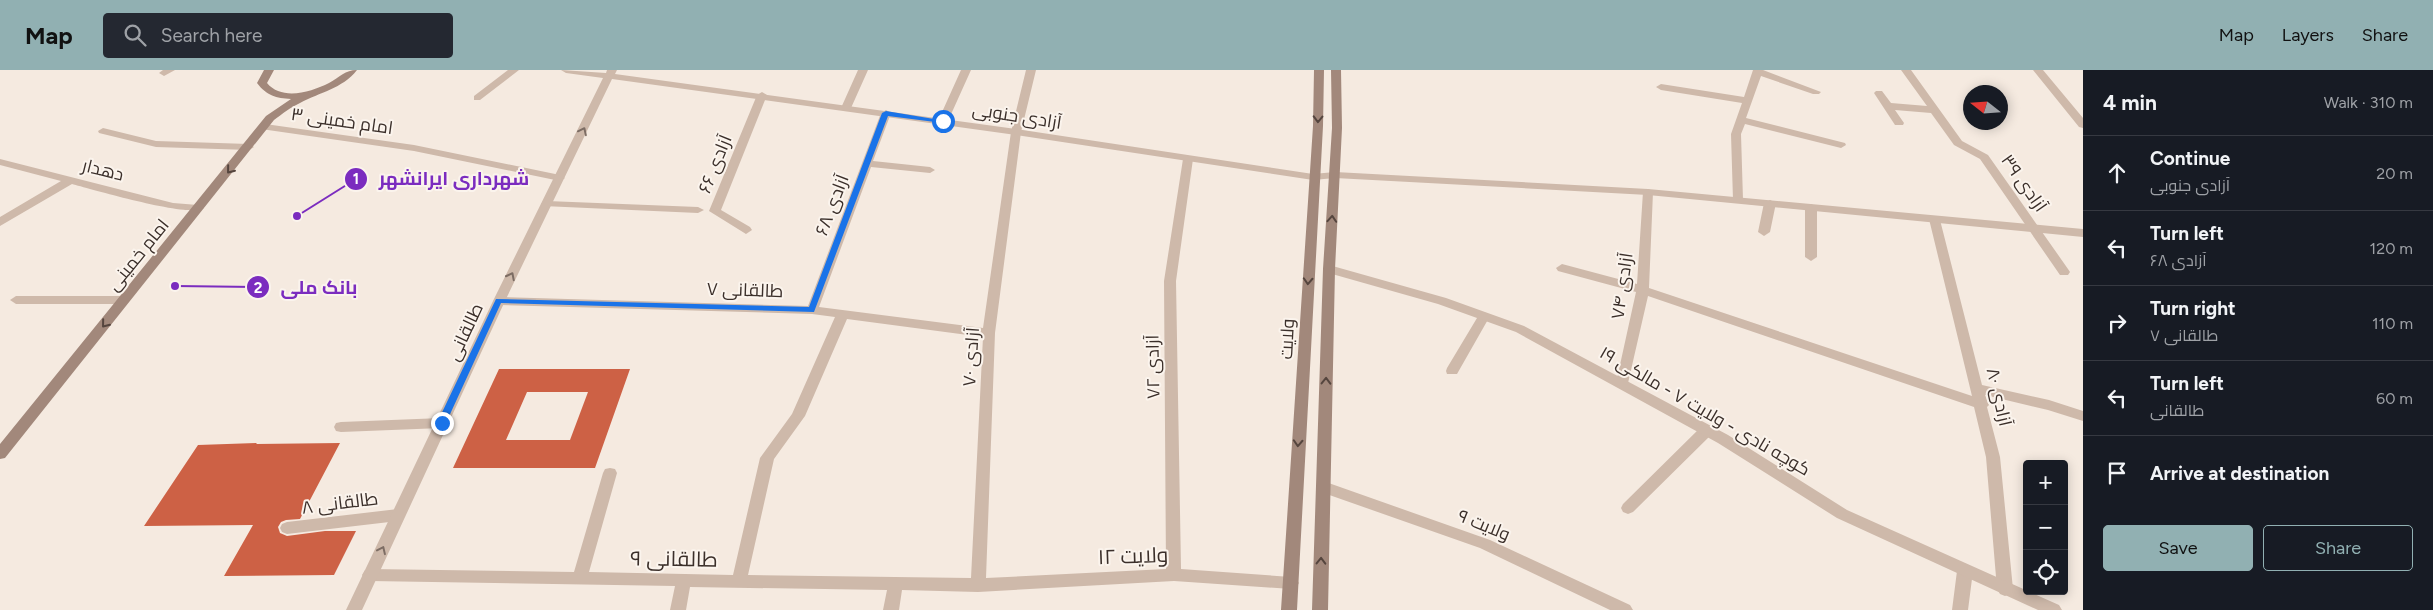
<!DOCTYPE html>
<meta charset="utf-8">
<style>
body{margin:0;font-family:Figtree,Cairo,sans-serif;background:#242831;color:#f1f3f6}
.controls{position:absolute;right:15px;bottom:15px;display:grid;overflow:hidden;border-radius:5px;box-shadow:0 2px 12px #0003}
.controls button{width:45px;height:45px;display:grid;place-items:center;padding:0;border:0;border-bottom:1px solid #363941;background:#171b24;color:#f1f3f6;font:25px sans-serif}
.compass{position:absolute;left:1963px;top:15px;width:45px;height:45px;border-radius:50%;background:#171b24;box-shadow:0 2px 12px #0003;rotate:287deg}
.stop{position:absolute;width:15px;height:15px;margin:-11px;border:4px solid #1a73e8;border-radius:50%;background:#fff}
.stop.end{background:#1a73e8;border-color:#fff;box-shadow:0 1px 5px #0008}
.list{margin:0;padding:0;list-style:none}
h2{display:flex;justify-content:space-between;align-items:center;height:65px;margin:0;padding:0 20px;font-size:21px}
h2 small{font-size:16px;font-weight:400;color:#9ea1a6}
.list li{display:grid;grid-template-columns:32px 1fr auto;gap:15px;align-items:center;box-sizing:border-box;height:75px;padding:0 20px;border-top:1px solid #363941}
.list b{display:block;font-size:19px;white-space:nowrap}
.list p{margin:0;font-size:16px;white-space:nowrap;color:#9ea1a6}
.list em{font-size:16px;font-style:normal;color:#9ea1a6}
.actions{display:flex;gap:10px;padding:15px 20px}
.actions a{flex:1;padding:11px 0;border:1px solid #91b0b2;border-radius:5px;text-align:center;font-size:18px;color:#91b0b2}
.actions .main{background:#91b0b2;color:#111}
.icon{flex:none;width:28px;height:28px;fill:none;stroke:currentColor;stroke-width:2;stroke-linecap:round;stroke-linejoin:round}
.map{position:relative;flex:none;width:2083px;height:540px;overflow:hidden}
header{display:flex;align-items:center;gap:30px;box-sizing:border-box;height:70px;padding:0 25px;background:#91b0b2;color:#111}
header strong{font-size:24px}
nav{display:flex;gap:28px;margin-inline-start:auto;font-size:18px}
.search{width:350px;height:45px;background:#242831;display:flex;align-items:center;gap:12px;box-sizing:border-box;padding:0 18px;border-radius:5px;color:#9ea1a6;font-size:19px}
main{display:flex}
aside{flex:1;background:#171b24}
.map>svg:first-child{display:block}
.building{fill:#cd6145;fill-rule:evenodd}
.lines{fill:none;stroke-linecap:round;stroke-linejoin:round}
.minor{fill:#ceb9aa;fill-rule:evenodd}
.tertiary{fill:#ceb9aa;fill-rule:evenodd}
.secondary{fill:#a2887b;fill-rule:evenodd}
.oneway{stroke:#55453e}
.oneway2{stroke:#7d6d64}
.route{fill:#1a73e8}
.labels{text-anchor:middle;stroke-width:4;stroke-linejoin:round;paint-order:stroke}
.street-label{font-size:18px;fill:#3b2f2a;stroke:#fbf4ed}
.near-street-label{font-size:21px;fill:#3b2f2a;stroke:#fbf4ed}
.leader{fill:none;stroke:#7b2cbf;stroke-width:2}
.callout-dot{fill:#7b2cbf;stroke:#fbf4ed;stroke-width:2}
.mark-label{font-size:15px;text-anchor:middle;font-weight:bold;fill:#fff}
.callout-label{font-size:19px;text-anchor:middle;font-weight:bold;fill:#7b2cbf;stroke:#fbf4ed;stroke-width:4;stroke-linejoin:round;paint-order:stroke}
</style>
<header>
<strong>Map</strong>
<div class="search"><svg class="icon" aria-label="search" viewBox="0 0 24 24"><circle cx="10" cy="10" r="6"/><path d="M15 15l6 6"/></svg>Search here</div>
<nav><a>Map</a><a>Layers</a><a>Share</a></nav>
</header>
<main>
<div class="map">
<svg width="2083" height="540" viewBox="0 0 2083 540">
<rect width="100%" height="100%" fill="#f5eae0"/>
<path class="building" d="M499,299H630L595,398H453ZM527,322H588L570,370H506Z
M257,373L256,374L340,373L300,449L286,450L281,452L278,457L280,463L287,466L325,461H356L334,505L224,506L253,455L144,456L198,375Z"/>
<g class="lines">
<path class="minor" d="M163,0H175L164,6L159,3Z
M508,0H519L480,30H474V26Z
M858,0H868L851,38L850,40H842L841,38Z
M961,0H971L948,51L943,54L939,53L938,51Z
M1026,0H1036L1021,62L995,263L986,508L1166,499L1164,211L1183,89L1188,86L1193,89L1176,211L1181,499L1291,507L1296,508L1299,513L1296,518L1291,519L1174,511L978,522L902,520L899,540H883L887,520L690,517L686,540H670L675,516L370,511L365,510L362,505L365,500L370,499L574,502L603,403L605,399L610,398L615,399L617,403L589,502L733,505L760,388L792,344L835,247L812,244L499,235L493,231L499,227L808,236L881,43L886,40L891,43L873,91L930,97L935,100L930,103L871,97L819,237L983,258L1011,62ZM847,249L983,267L971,508L748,505L774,389L805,346Z
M1753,0H1763L1821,22L1819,24H1813L1761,6L1746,48L1845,73L1846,75L1841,78L1745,54L1741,64L1743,130L1738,133L1733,130L1731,64L1742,33L1661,20L1656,17L1661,14L1744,27Z
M1901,0H1911L1962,71L1988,85L2068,199L2070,202L2068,205H2060L1980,89L1954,75L1931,43L1895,40L1904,53L1903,55H1895L1874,23L1876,21H1882L1891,33L1927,36Z
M2033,0H2043L2083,48V58L2079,57Z
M762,22L767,25L721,140L750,157L752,160L746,164L709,141L757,25Z
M265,54L414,75L560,105L565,108L560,111L414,81L261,59V55Z
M103,58L156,71L249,74L254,77L249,80L156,77L99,63L98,61Z
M0,89L173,133L198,135L204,138C193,149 91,119 72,114L0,156V147L61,111L0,95Z
M1648,119L1653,122L1649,218L1972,326L1929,149L1931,146H1939L1982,315L2049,330L2083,341V351L2048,340L1985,325L1989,335L1987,337L2000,387L2013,519L2010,524L2005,526L2000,524L1997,519L1986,387L1974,337L1648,226L1628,313L1627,316H1617L1616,313L1636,222L1558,201L1556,198L1562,194L1637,214L1643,122Z
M1770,130L1776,133L1770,162L1764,166L1758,162L1764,133Z
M547,131L698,137L704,140L698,143L543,136L541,134Z
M1811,134L1817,137V187L1811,191L1805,187V137Z
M16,226H124L130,230L124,234H16L10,230Z
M1484,242L1490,246L1457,304H1447L1446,301L1447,298L1480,243Z
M442,348L447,349L449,353L447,357L442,358L341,362L336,361L334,357L336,353L341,352Z
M1707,355L1712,356L1714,360L1712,364L1633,442L1628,444L1623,442L1621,438L1623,434L1702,356Z
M1323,411L1490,470L1630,535L1633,540H1610L1480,478L1318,421L1316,417L1318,413Z
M398,439L403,441L405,445L403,449L398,451L287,464L282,462L280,458L282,454L287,452Z
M1965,495L1970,496L1973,501L1968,540H1952L1957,501L1960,496Z"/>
<path class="tertiary" d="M561,0L606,3L607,0H617L615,4L1016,59L1313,104L1335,102L1648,119L2083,159V167L1648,125L1335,108L1313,110L1016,65L612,9L505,231L362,540H346L493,231L603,8L566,3Z
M1329,195L1446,228L1524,256L1728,365L1847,440L2059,535L2062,540H2038L1837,448L1718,373L1516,262L1438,234L1325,202L1323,199L1325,196Z"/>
<path class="secondary" d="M264,0H274L267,13C282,31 311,22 329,13C340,7 345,0 357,0C342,19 320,22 300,33C291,37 282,44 274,50L5,388L0,389V374L266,46L291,29C276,28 267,26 257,13Z
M1314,0H1324L1323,56L1297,540H1281L1313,56Z
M1331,0H1341L1342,58L1335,199L1328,540H1312L1323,199L1332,58Z"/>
</g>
<defs><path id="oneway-chevron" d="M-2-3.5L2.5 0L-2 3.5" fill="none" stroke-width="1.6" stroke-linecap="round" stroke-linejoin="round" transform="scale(1.25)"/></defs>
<g class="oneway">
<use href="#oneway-chevron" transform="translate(1318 49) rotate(91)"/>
<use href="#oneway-chevron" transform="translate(230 100) rotate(129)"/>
<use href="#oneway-chevron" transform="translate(1332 149) rotate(-86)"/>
<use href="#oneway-chevron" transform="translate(1308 211) rotate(93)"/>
<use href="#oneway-chevron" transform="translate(105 254) rotate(129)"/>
<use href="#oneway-chevron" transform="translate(1326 311) rotate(-89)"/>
<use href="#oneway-chevron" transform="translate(1298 373) rotate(93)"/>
<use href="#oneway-chevron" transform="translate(1321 491) rotate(-89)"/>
</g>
<g class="oneway2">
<use href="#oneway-chevron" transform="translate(583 61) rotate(-64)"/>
<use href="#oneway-chevron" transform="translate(511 206) rotate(-63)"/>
<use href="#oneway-chevron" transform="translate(382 480) rotate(-65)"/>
</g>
<path class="route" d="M886,41L946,51L943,53L888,46L814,242L501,233L446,353L445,355H439L437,353L496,229L809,237L882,43Z"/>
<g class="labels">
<g class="street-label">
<text transform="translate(1017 46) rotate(9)" y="6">آزادی جنوبی</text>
<text transform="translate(342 51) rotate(8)" y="6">امام خمینی ۳</text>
<text transform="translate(715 94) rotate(-68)" y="6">آزادی ۶۶</text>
<text transform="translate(103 100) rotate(14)" y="6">دهدار</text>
<text transform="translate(2024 113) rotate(55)" y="6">آزادی ۳۹</text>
<text transform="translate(832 135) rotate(-69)" y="6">آزادی ۶۸</text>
<text transform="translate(138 185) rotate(-51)" y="6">امام خمینی</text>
<text transform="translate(1622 216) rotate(-82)" y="6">آزادی ۷۴</text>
<text transform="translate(745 220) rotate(2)" y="6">طالقانی ۷</text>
<text transform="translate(465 262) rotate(-65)" y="6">طالقانی</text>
<text transform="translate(1287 269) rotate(-87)" y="6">ولایت</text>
<text transform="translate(971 287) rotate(-86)" y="6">آزادی ۷۰</text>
<text transform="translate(1153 297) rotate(-91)" y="6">آزادی ۷۲</text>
<text transform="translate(1999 327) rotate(77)" y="6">آزادی ۸۰</text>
<text transform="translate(1705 341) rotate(30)" y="6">کوچه نادی - ولایت ۷ - مالکی ۱۹</text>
<text transform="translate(340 433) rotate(-7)" y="6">طالقانی ۸</text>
<text transform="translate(1484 455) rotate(22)" y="6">ولایت ۹</text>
</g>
<g class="near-street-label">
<text transform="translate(1133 486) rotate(-2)" y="7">ولایت ۱۲</text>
<text transform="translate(674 489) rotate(1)" y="7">طالقانی ۹</text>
</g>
</g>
<path class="leader" d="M297 146L356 109M175 216L258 217"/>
<g class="callout-dot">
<circle cx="297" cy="146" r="5"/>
<circle cx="175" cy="216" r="5"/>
<circle cx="356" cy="109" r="12"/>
<circle cx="258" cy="217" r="12"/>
</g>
<g class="mark-label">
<text x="356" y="114">1</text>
<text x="258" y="223">2</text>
</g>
<g class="callout-label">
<text x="454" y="115">شهرداری ایرانشهر</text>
<text x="319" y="224">بانک ملی</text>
</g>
</svg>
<div class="controls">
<button>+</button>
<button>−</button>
<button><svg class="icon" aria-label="locate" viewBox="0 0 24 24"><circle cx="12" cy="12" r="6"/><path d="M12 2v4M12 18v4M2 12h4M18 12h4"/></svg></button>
</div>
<svg class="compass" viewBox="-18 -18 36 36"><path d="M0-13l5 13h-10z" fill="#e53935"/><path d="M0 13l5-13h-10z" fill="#9ea1a6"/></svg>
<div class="stop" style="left:943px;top:51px"></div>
<div class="stop end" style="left:442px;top:353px"></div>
</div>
<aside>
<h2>4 min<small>Walk · 310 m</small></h2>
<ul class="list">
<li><svg class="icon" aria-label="ahead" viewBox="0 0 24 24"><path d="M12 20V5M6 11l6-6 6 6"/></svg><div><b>Continue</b><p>آزادی جنوبی</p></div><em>20 m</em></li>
<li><svg class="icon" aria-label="left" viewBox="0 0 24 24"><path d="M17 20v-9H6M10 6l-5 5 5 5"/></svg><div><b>Turn left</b><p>آزادی ۶۸</p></div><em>120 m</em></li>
<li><svg class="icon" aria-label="right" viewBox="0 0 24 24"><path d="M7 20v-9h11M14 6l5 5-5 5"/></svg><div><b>Turn right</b><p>طالقانی ۷</p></div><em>110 m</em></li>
<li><svg class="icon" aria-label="left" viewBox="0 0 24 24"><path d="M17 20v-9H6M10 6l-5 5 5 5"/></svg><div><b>Turn left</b><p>طالقانی</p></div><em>60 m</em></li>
<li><svg class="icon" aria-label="arrive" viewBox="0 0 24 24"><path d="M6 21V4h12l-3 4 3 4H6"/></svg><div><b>Arrive at destination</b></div></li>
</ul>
<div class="actions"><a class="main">Save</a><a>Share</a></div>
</aside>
</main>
